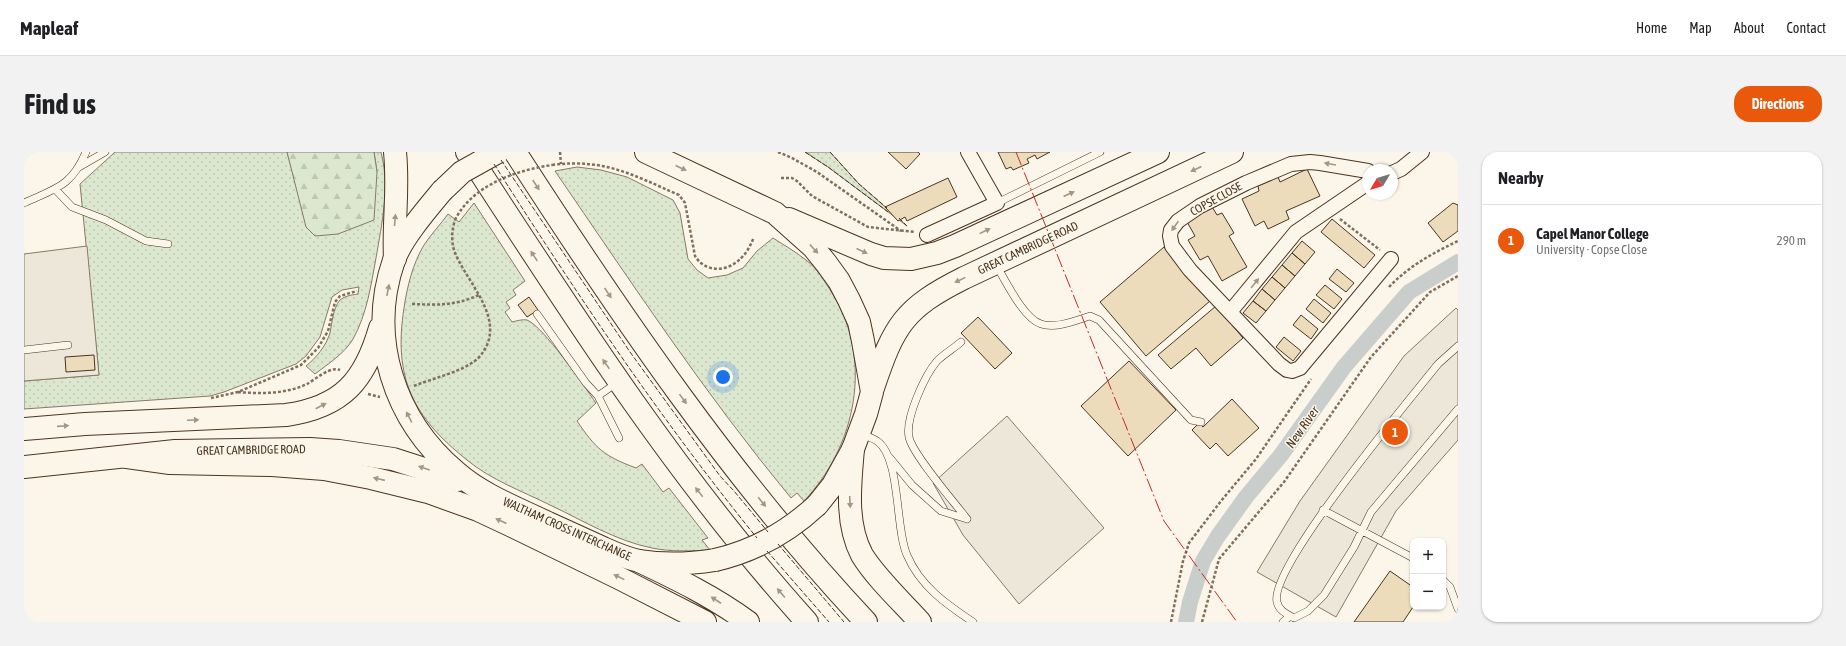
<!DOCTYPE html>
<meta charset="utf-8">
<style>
body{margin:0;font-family:"Asap Condensed",sans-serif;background:#f2f2f2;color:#202124}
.controls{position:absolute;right:12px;bottom:12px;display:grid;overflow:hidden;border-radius:8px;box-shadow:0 1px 3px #0004}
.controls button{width:36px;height:36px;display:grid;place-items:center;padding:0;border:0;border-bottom:1px solid #e0e0e0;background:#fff;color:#202124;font:20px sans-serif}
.compass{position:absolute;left:1338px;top:12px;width:36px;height:36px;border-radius:50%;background:#fff;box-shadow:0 1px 3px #0004;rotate:232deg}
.you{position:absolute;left:699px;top:225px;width:14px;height:14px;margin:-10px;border:3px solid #fff;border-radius:50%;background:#1a73e8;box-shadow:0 0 0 6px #1a73e833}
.badge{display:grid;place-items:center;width:26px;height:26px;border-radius:50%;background:#ea580c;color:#fff;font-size:13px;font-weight:700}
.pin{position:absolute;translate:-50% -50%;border:2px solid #fff;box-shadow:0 1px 4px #0006}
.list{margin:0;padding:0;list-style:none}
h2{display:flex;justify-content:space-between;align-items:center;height:52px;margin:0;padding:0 16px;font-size:17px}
h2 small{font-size:13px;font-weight:400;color:#757577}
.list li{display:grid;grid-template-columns:26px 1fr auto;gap:12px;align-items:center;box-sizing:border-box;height:72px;padding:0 16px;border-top:1px solid #e0e0e0}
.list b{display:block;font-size:15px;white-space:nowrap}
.list p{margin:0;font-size:13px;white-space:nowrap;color:#757577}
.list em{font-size:13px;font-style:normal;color:#757577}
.map{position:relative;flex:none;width:1434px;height:470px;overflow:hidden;border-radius:16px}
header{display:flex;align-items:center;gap:24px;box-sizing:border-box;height:56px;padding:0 20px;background:#fff;border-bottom:1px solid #e0e0e0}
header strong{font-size:19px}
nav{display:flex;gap:22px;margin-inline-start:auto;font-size:14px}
.intro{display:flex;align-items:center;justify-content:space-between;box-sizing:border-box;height:96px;padding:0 24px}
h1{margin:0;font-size:28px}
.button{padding:10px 18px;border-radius:16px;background:#ea580c;color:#fff;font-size:14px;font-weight:700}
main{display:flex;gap:24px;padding:0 24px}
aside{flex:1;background:#fff;border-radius:16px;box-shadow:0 1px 3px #0004}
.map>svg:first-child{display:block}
.grass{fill:url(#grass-dots);stroke:#887966}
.forest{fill:url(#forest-firs);stroke:#887966}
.parking{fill:#ede7d9;stroke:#887966}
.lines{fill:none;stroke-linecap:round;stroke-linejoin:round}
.canal{stroke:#c9cecd;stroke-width:16}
.building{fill:#ecdcbc;stroke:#4a3520}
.service-casing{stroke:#4a3520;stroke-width:8}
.minor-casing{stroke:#4a3520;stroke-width:16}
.trunk-casing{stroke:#4a3520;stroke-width:24}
.motorway-casing{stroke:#4a3520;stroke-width:24}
.path{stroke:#7f6f5c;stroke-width:2.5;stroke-dasharray:3 2;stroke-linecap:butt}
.service{stroke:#fbf6e9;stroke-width:7}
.minor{stroke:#fbf6e9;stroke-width:14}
.trunk{stroke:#fbf6e9;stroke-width:22}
.motorway{stroke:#fbf6e9;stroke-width:22}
.trunk-bridge-casing{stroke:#4a3520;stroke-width:24;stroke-linecap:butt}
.path-bridge{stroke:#7f6f5c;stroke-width:2.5;stroke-dasharray:3 2;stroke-linecap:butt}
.trunk-bridge{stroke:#fbf6e9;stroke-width:22}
.fence{stroke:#4a3520;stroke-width:1;stroke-dasharray:5 2;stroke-linecap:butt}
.power{stroke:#c62828;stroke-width:1;stroke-dasharray:14 3 2 3;stroke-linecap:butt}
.oneway{fill:#a29684}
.labels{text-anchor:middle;stroke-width:3;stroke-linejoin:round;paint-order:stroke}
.street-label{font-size:12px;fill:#4a3520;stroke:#fbf6e9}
.water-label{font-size:13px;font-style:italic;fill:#4a3520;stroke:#fbf6e9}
</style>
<header>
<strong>Mapleaf</strong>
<nav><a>Home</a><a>Map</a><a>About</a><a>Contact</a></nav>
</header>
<div class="intro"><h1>Find us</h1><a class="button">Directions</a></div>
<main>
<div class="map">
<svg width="1434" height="470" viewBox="0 0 1434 470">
<defs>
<pattern id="grass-dots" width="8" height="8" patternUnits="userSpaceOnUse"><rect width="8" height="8" fill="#dce7d0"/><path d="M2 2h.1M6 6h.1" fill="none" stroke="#bec7b2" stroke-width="1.8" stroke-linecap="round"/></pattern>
<pattern id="forest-firs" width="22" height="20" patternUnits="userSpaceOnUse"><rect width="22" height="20" fill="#dce7d0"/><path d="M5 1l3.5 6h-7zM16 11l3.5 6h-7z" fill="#bec7b2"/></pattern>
</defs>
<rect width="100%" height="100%" fill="#fbf6e9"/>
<path class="grass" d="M91,0H263L273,36L353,20L350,0H357C366,35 358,71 352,106C347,133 343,162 329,187C321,201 304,212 291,222L282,214C292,206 302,194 306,181C308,171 309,156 316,148C321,144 327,143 334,142L335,135L318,138L308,145L296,185L282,204L272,212L200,240L186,244L0,257V229L75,223L56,32Z
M781,0H806L835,32L883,74L804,15Z
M553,15L577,18L603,25L649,48L656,61L664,107L673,118L684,126L703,123L719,116L733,99L749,86C760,93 772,100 782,108C793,116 801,130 808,141C850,208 832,294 780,349L773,341L767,346C681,242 607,130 531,19Z
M450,51L501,129L489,138L492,143L482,150L486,156L481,160L488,170C492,169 499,167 503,168C519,174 560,234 572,251L553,269C572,297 580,304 612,316L618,312L639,340L645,336L684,386L678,388L686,398C667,399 647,400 628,396C592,389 558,368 526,353C498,339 467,328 443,308C389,265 369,226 380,156C383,135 389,111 400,93C407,82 417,72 424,62L435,70Z"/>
<path class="forest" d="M263,0H350L353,20L350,68L314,82L291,84L282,75Z"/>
<path class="parking" d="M63,94L75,223L0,229V102Z
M1432,156L1434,158V288L1372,359L1312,465L1233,420L1276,349L1380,204Z
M983,264L1080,376L995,452L939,383L909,331Z"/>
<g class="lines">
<path class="canal" d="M1162,470L1166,450L1179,409L1194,384L1222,345L1257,303L1320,215L1385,140L1434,110"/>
</g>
<path class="building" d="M864,0H894L896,2L882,17Z
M974,0H1026L1013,7L1011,3L1003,7L1005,11L989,18L987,15L982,17Z
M1283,17L1296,44L1262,59L1265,67L1244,77L1240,69L1231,74L1218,47L1235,39L1234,34L1254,25L1256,30Z
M924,26L933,45L883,69L881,65L874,69L861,55Z
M1429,51L1434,53V79L1419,90L1404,71Z
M1187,53L1193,63L1198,61L1210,81L1205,84L1223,115L1198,129L1184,104L1176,108L1164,88L1171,84L1162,68Z
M1308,67L1351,103L1340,116L1297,80Z
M1278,89L1291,100L1281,112L1268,101Z
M1140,95L1186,149L1122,204L1076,150Z
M1268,101L1281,112L1271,124L1258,113Z
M1258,113L1271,124L1261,136L1248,125Z
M1313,117L1330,131L1322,140L1305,127Z
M1248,125L1261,136L1251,148L1238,137Z
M1301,133L1318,147L1310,157L1292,143Z
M1238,137L1251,148L1242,159L1229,149Z
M505,145L514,158L503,165L494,153Z
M1290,147L1307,161L1299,171L1282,157Z
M1229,149L1242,159L1232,171L1219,161Z
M1192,154L1219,186L1187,214L1172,196L1147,217L1134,203Z
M1277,163L1294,177L1287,187L1269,173Z
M954,165L988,201L971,217L937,181Z
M1260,185L1277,199L1269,209L1252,195Z
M70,203L71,218L42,220L41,205Z
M1105,209L1152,258L1104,304L1057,254Z
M1208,247L1235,276L1204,304L1192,291L1186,297L1168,278L1175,271L1179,275Z
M1366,419L1389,435V455L1379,470H1330Z"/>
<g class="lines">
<g class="service-casing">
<path id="service" d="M55,15L81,0
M31,37L48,55L82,68L122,89L144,92
M0,51C32,36 47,35 62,0
M973,51L1076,0
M972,113C982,129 999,166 1017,172C1032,177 1053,168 1066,164L1075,168L1167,268L1177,270
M513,162L562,231L574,244L595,286
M937,190C930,196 920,202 913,209C901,223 881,266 885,285C888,302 931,351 943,367
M1434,194L1414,212C1387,246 1244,416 1253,450C1255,459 1263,462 1270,466L1284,459L1300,443L1330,395L1347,360L1434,257
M0,198L44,193
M574,244L594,230
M836,282C841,284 849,286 853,289C877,305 871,377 883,403C896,434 922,452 949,470
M866,306L888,333L917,359L943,367
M1299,358L1389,406
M1419,428L1426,435L1434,457
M1259,470L1266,464"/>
</g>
<g class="minor-casing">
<path id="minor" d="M1344,19L1296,11L1286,10L1267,12L1222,31L1176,54L1154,69L1147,78L1146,84L1148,94L1166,118L1255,212L1263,218L1268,219L1276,216L1367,107
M1368,21L1377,17L1398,0
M903,83L973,51L944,0
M1206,160L1272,80L1344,31"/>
</g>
<g class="trunk-casing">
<path id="trunk" d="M622,0L751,61L789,95L802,111L815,129L825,148L835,170L839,189L848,240L842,262L829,297L809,333L793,353
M418,39C403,57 378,86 370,108C343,186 370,268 432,320C458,343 493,356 524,371C542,379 561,388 579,396C590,401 603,407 616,409C640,413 666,412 691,408
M765,67L847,102L860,106L887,107L913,101L931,94L1134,0
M849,236C870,173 880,156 940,126L1208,0
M0,277L61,272L262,263C319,255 341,228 356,176
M0,315L151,299L286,297L315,299L369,307L434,328"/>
</g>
<g class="motorway-casing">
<path id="motorway" d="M443,0C548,162 653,326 783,470
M491,0C597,164 708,327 842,470
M371,107C369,70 375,38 371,0
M829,297C826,332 821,371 838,403C852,426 878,450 896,470
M103,305L146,311L248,313L300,317L347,326L404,340L454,358L486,373L595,426L681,470
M615,409C653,427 690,445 724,470"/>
</g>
<path class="path" d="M536,0L537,12
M754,0L768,6L793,20L877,79
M528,13C580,6 609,23 655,43L661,51L671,104C682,122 706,120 719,104C724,99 727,92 730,85
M757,26H768L773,29L788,44L844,75L891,80
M1316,67L1356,98
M1365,135C1385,114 1409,101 1434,89
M388,152C414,153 430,154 455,143
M390,234C409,226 435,221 452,208C457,204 460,199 463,193C477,160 440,127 430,98C427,88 428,77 431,68
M214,240C237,242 262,242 283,232C292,227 306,214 316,218
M344,242L356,245
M187,246L214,240L277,213L294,196L304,179L311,150L316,144L333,139
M1147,470L1159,409L1165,391L1197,349L1232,307L1287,227
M1178,470L1195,407L1260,330L1347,205L1406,140L1434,124"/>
<use href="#service" class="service"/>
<use href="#minor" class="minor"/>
<use href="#trunk" class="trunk"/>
<use href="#motorway" class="motorway"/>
<g class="trunk-bridge-casing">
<path id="trunk-bridge" d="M418,39L438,20L474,0
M691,408C730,399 763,381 793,353"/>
</g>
<path class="path-bridge" d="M431,68C448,33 493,18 528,13"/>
<use href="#trunk-bridge" class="trunk-bridge"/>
<path class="fence" d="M781,0L804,15L864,60
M806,0L835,32L863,56
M477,8L606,200L696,324L710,339L744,380
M470,12C552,141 637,268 733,386
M875,66L883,74
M754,392L820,470
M743,399L805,470"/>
<path class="power" d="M992,0L1140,369L1213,470"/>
</g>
<defs><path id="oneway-solid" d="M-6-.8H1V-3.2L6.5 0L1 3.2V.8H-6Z"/></defs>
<g class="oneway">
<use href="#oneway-solid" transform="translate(1306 12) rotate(-170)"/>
<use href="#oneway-solid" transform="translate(657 16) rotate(25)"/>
<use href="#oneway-solid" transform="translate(1172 17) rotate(155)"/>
<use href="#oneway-solid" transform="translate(512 33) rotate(57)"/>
<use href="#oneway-solid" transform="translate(1045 42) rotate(-25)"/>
<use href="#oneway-solid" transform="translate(371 68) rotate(-85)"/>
<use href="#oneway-solid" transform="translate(1151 74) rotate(125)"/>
<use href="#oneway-solid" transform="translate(961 79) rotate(-26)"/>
<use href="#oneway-solid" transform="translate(790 97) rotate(47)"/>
<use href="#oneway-solid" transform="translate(838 99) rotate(24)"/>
<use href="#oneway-solid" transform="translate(510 104) rotate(-123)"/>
<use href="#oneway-solid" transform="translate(936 128) rotate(154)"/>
<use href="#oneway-solid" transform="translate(1231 131) rotate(-51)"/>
<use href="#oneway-solid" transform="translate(364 138) rotate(-79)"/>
<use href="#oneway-solid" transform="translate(584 141) rotate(56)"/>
<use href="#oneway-solid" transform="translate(582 212) rotate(-125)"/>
<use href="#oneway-solid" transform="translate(659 247) rotate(54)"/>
<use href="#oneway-solid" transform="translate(297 254) rotate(-27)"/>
<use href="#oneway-solid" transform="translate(385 265) rotate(-118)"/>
<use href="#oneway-solid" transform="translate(169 268) rotate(-2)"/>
<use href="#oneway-solid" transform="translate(39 274) rotate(-4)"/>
<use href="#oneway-solid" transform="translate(400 316) rotate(-161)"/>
<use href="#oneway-solid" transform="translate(355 327) rotate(-167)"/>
<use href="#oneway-solid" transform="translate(675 340) rotate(-128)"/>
<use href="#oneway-solid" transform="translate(738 350) rotate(51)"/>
<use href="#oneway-solid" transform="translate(826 350) rotate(87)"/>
<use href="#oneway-solid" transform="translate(477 369) rotate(-155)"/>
<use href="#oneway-solid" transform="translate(595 425) rotate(-154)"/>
<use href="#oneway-solid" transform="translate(757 441) rotate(-131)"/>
<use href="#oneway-solid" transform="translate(692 448) rotate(-147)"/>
</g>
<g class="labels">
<g class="street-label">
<text transform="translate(1192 47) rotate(-29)" y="4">COPSE CLOSE</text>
<text transform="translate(1004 96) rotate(-25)" y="4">GREAT CAMBRIDGE ROAD</text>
<text transform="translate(227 298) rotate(-1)" y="4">GREAT CAMBRIDGE ROAD</text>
<text transform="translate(543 377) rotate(24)" y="4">WALTHAM CROSS INTERCHANGE</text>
</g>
<g class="water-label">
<text transform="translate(1278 275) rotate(-55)" y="5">New River</text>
</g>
</g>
</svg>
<div class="controls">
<button>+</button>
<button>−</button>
</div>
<svg class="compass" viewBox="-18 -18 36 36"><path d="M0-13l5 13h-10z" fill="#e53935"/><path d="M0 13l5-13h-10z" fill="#757577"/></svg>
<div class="you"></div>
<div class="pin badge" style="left:1371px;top:280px">1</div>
</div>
<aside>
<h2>Nearby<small></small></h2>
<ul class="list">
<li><span class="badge">1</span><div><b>Capel Manor College</b><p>University · Copse Close</p></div><em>290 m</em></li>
</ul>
</aside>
</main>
